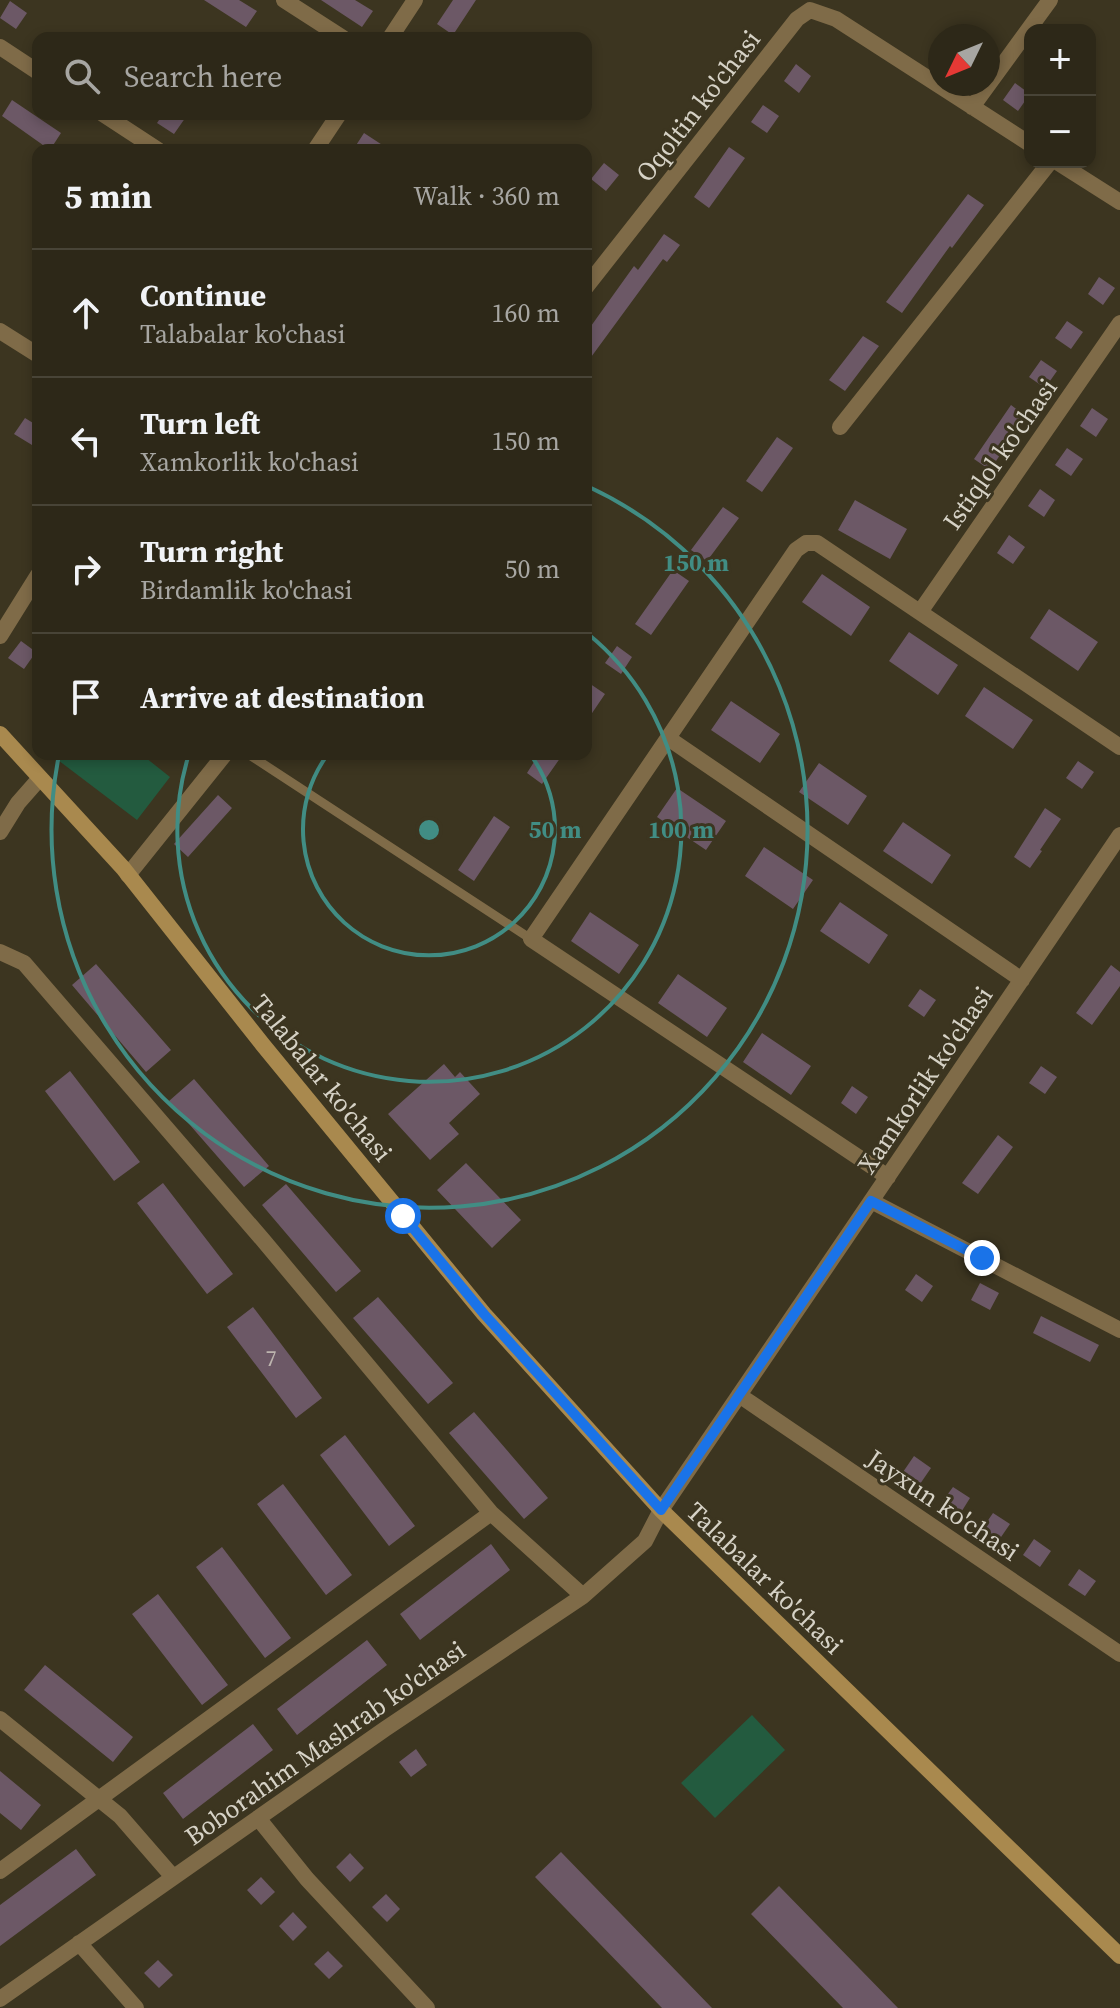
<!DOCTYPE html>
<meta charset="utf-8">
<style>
body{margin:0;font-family:"Source Serif 4",serif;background:#353021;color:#f1f3f6}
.controls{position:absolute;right:24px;top:24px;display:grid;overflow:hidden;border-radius:16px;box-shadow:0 4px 12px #0003}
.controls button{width:72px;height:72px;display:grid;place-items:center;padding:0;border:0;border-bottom:2px solid #484437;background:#2d2818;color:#f1f3f6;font:40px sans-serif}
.compass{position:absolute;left:928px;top:24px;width:72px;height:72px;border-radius:50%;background:#2d2818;box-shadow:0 4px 12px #0003;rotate:227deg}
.stop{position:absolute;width:24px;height:24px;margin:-18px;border:6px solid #1a73e8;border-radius:50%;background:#fff}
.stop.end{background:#1a73e8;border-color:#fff;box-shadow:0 2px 8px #0008}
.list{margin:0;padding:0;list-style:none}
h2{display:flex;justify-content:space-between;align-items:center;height:104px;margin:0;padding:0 32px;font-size:34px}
h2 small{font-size:26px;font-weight:400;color:#a7a6a2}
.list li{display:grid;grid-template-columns:52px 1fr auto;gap:24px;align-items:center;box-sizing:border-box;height:128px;padding:0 32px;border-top:2px solid #484437}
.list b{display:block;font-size:30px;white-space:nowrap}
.list p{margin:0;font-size:26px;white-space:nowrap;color:#a7a6a2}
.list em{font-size:26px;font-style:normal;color:#a7a6a2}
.icon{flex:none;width:44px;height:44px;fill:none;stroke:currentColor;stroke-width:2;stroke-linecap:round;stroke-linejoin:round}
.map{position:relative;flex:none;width:1120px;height:2008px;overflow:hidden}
.search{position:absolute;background:#2d2818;box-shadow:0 4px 12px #0003;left:32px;top:32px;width:560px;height:88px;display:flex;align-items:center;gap:20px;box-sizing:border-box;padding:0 28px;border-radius:16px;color:#a7a6a2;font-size:30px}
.panel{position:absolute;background:#2d2818;box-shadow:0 4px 12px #0003;left:32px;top:144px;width:560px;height:616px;border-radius:16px}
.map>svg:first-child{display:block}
.green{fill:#235b3f}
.building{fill:#6c5866}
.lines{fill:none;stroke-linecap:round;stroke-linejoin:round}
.lane{stroke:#7f6b48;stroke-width:9}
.street{stroke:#7f6b48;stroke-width:16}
.secondary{stroke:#a9894e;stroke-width:16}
.route{stroke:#1a73e8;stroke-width:10}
.ring{fill:none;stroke:#418d84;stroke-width:4}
.labels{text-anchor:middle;stroke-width:6;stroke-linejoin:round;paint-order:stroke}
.number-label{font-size:22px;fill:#bcb4ae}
.street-label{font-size:26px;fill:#d6d2c6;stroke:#3c3520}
.centre{fill:#418d84;stroke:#3c3520;stroke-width:4}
.ring-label{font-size:24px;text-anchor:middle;font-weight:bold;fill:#418d84;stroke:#3c3520;stroke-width:6;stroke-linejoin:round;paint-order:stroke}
</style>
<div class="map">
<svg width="1120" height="2008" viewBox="0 0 1120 2008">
<rect width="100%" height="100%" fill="#3c3520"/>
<path class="green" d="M50,754H141L170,777L137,820Z
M752,1715L785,1750L715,1818L681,1783Z"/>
<path class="building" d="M204,0H239L257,11L246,27Z
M321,0H355L373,11L362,27Z
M453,0H476L453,35L437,24Z
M10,1L27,13L16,29L0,18Z
M796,64L811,76L799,93L784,81Z
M1015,83L1030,94L1018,111L1003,100Z
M12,100L61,133L50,150L2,116Z
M763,105L779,116L767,133L751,122Z
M163,114H188L174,134L157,123Z
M364,133L390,150H353Z
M729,147L745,158L709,208L694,197Z
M604,163L619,175L606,191L591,179Z
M968,194L984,205L952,248L950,246L902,313L886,302Z
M664,234L680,245L667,262L663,259L586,364V333L634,266L638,270Z
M1099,277L1115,288L1103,305L1088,294Z
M1067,321L1083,332L1071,349L1055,338Z
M863,336L879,346L845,391L829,380Z
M1041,360L1057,371L1045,388L1029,377Z
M1011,405L1026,416L990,470L974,459Z
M1092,408L1108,419L1096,437L1080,426Z
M25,418L38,426V436L32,445L14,434Z
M777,437L793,448L762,492L746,481Z
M1067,448L1083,459L1071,476L1055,465Z
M1040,489L1055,500L1044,517L1028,506Z
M855,500L907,529L890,559L838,530Z
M723,507L739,518L707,561L691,550Z
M1009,535L1025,547L1013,564L997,553Z
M673,570L689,581L651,635L635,624Z
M822,574L870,607L851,636L802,602Z
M1049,609L1098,642L1078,671L1030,638Z
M909,632L958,665L938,695L889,661Z
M21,641L36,652L24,669L8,658Z
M617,646L632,657L621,674L605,663Z
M586,681L605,694L586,722Z
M984,687L1033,720L1013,749L965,716Z
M731,701L780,734L760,763L711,730Z
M539,754H563L542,784L527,773Z
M1078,761L1094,772L1082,789L1066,778Z
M819,763L867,796L848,825L799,792Z
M677,788L726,821L706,850L657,817Z
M218,795L232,808L188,857L174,844Z
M1045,808L1061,819L1040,850L1042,851L1030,868L1014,857Z
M494,816L510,827L474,881L458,870Z
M903,822L951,855L932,884L883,851Z
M764,847L813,880L793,909L745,876Z
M840,902L888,935L869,964L820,931Z
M590,912L639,945L619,974L571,941Z
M96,964L171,1050L146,1072L72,985Z
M1111,965L1120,972V986L1092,1025L1076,1013Z
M678,974L727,1008L707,1037L658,1003Z
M920,989L936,1000L924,1017L908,1006Z
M762,1033L811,1066L791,1095L743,1062Z
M444,1064L455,1077L460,1072L480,1094L449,1123L459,1134L430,1160L388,1114Z
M1041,1066L1057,1077L1045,1094L1029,1083Z
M70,1071L140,1162L114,1181L45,1091Z
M194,1079L269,1166L244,1187L169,1101Z
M852,1086L868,1097L856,1114L841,1103Z
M998,1135L1013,1147L978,1194L962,1183Z
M466,1163L521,1220L492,1248L437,1190Z
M163,1183L233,1274L207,1294L137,1203Z
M286,1184L361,1271L336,1292L262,1205Z
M916,1274L933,1286L922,1302L905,1290Z
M980,1283L999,1293L990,1310L971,1300Z
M378,1297L453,1383L428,1404L353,1318Z
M253,1307L322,1398L296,1418L227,1327Z
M1041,1316L1099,1345L1090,1362L1033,1333Z
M474,1412L548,1498L524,1519L449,1433Z
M345,1435L415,1526L389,1546L320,1455Z
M914,1456L931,1468L920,1484L903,1472Z
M283,1484L352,1575L326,1595L257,1504Z
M953,1487L970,1498L960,1514L942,1502Z
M993,1513L1010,1524L999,1540L982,1529Z
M1034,1539L1051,1551L1040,1567L1023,1555Z
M491,1544L510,1570L420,1640L400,1614Z
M222,1547L291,1638L265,1658L196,1567Z
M1079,1569L1096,1581L1085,1596L1068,1585Z
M158,1594L228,1685L202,1705L132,1614Z
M367,1640L387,1665L297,1735L277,1709Z
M45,1665L133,1737L113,1762L24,1690Z
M253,1724L273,1750L183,1819L163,1793Z
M416,1749L427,1765L411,1777L399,1762Z
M0,1771L41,1805L21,1830L0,1813Z
M76,1849L96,1875L0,1946V1905Z
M561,1852L712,2008H662L535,1877Z
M350,1853L364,1868L350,1882L336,1867Z
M261,1877L275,1892L261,1905L247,1890Z
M779,1886L898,2008H843L751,1914Z
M386,1894L400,1909L387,1922L372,1907Z
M293,1912L307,1927L293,1941L279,1926Z
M328,1951L343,1966L329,1979L314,1964Z
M158,1960L173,1975L159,1988L144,1973Z"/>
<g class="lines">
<path class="lane" d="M248,754L531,939"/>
<path class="street" d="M284,0L343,38
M390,38L415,0
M0,47L38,72
M972,107L1050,0
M103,114L158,150
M315,150L339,114
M1057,162L1120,202
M586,287L797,19L810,10L836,19L1030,144
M0,331L38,355
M840,427L1050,162
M920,612L1120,323
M0,636L38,575
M668,738L1022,980
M0,832L18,803L40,778
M128,875L225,754
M0,952L24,963L263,1240L491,1513L583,1596
M888,1177L531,939L796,550L806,543H817L1120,747
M871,1201L1120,1330
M739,1395L1120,1654
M0,1719L120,1816L173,1877
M258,1818L307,1879L427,2008
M0,1871L491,1513
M79,1943L136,2008
M0,1999L385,1729L583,1596L645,1541L661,1510L1120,835"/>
<path class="secondary" d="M0,734L123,868L263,1045L484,1314L661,1510L1120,1956"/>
</g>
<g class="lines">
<path class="route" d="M403,1216L484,1314L661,1510L871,1201L982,1258"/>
</g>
<g class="ring">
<path d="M530 754A126 126 0 1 1 328 754"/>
<path d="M588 634A252 252 0 1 1 189 754"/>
<path d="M589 487A378 378 0 1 1 59 755"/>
</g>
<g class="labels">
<g class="number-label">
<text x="271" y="1366">7</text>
</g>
<g class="street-label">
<text transform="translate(698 106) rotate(-52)" y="9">Oqoltin ko'chasi</text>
<text transform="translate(1000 454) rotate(-55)" y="9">Istiqlol ko'chasi</text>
<text transform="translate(322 1078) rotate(51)" y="9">Talabalar ko'chasi</text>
<text transform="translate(925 1080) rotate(-56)" y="9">Xamkorlik ko'chasi</text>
<text transform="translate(943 1505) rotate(34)" y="9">Jayxun ko'chasi</text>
<text transform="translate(765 1578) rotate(44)" y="9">Talabalar ko'chasi</text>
<text transform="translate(325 1743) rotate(-35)" y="9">Boborahim Mashrab ko'chasi</text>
</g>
</g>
<circle cx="429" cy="830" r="12" class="centre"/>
<g class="ring-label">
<text x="696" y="571">150 m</text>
<text x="555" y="838">50 m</text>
<text x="681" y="838">100 m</text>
</g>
</svg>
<div class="controls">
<button>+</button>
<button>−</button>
</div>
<svg class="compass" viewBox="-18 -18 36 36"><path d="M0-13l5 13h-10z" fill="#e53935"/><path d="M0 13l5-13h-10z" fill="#a7a6a2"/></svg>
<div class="stop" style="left:403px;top:1216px"></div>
<div class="stop end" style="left:982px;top:1258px"></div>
<div class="search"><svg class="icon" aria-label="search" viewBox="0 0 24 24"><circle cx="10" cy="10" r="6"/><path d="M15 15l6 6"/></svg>Search here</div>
<section class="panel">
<h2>5 min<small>Walk · 360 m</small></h2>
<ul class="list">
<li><svg class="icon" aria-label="ahead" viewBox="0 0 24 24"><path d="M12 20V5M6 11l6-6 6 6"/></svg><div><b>Continue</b><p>Talabalar ko'chasi</p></div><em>160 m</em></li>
<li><svg class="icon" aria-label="left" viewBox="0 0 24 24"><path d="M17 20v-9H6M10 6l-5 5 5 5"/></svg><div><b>Turn left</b><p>Xamkorlik ko'chasi</p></div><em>150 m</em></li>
<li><svg class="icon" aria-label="right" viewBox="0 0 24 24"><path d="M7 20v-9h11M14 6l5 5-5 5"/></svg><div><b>Turn right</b><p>Birdamlik ko'chasi</p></div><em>50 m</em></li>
<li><svg class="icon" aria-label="arrive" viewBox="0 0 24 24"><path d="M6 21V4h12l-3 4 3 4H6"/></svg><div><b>Arrive at destination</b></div></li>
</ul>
</section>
</div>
